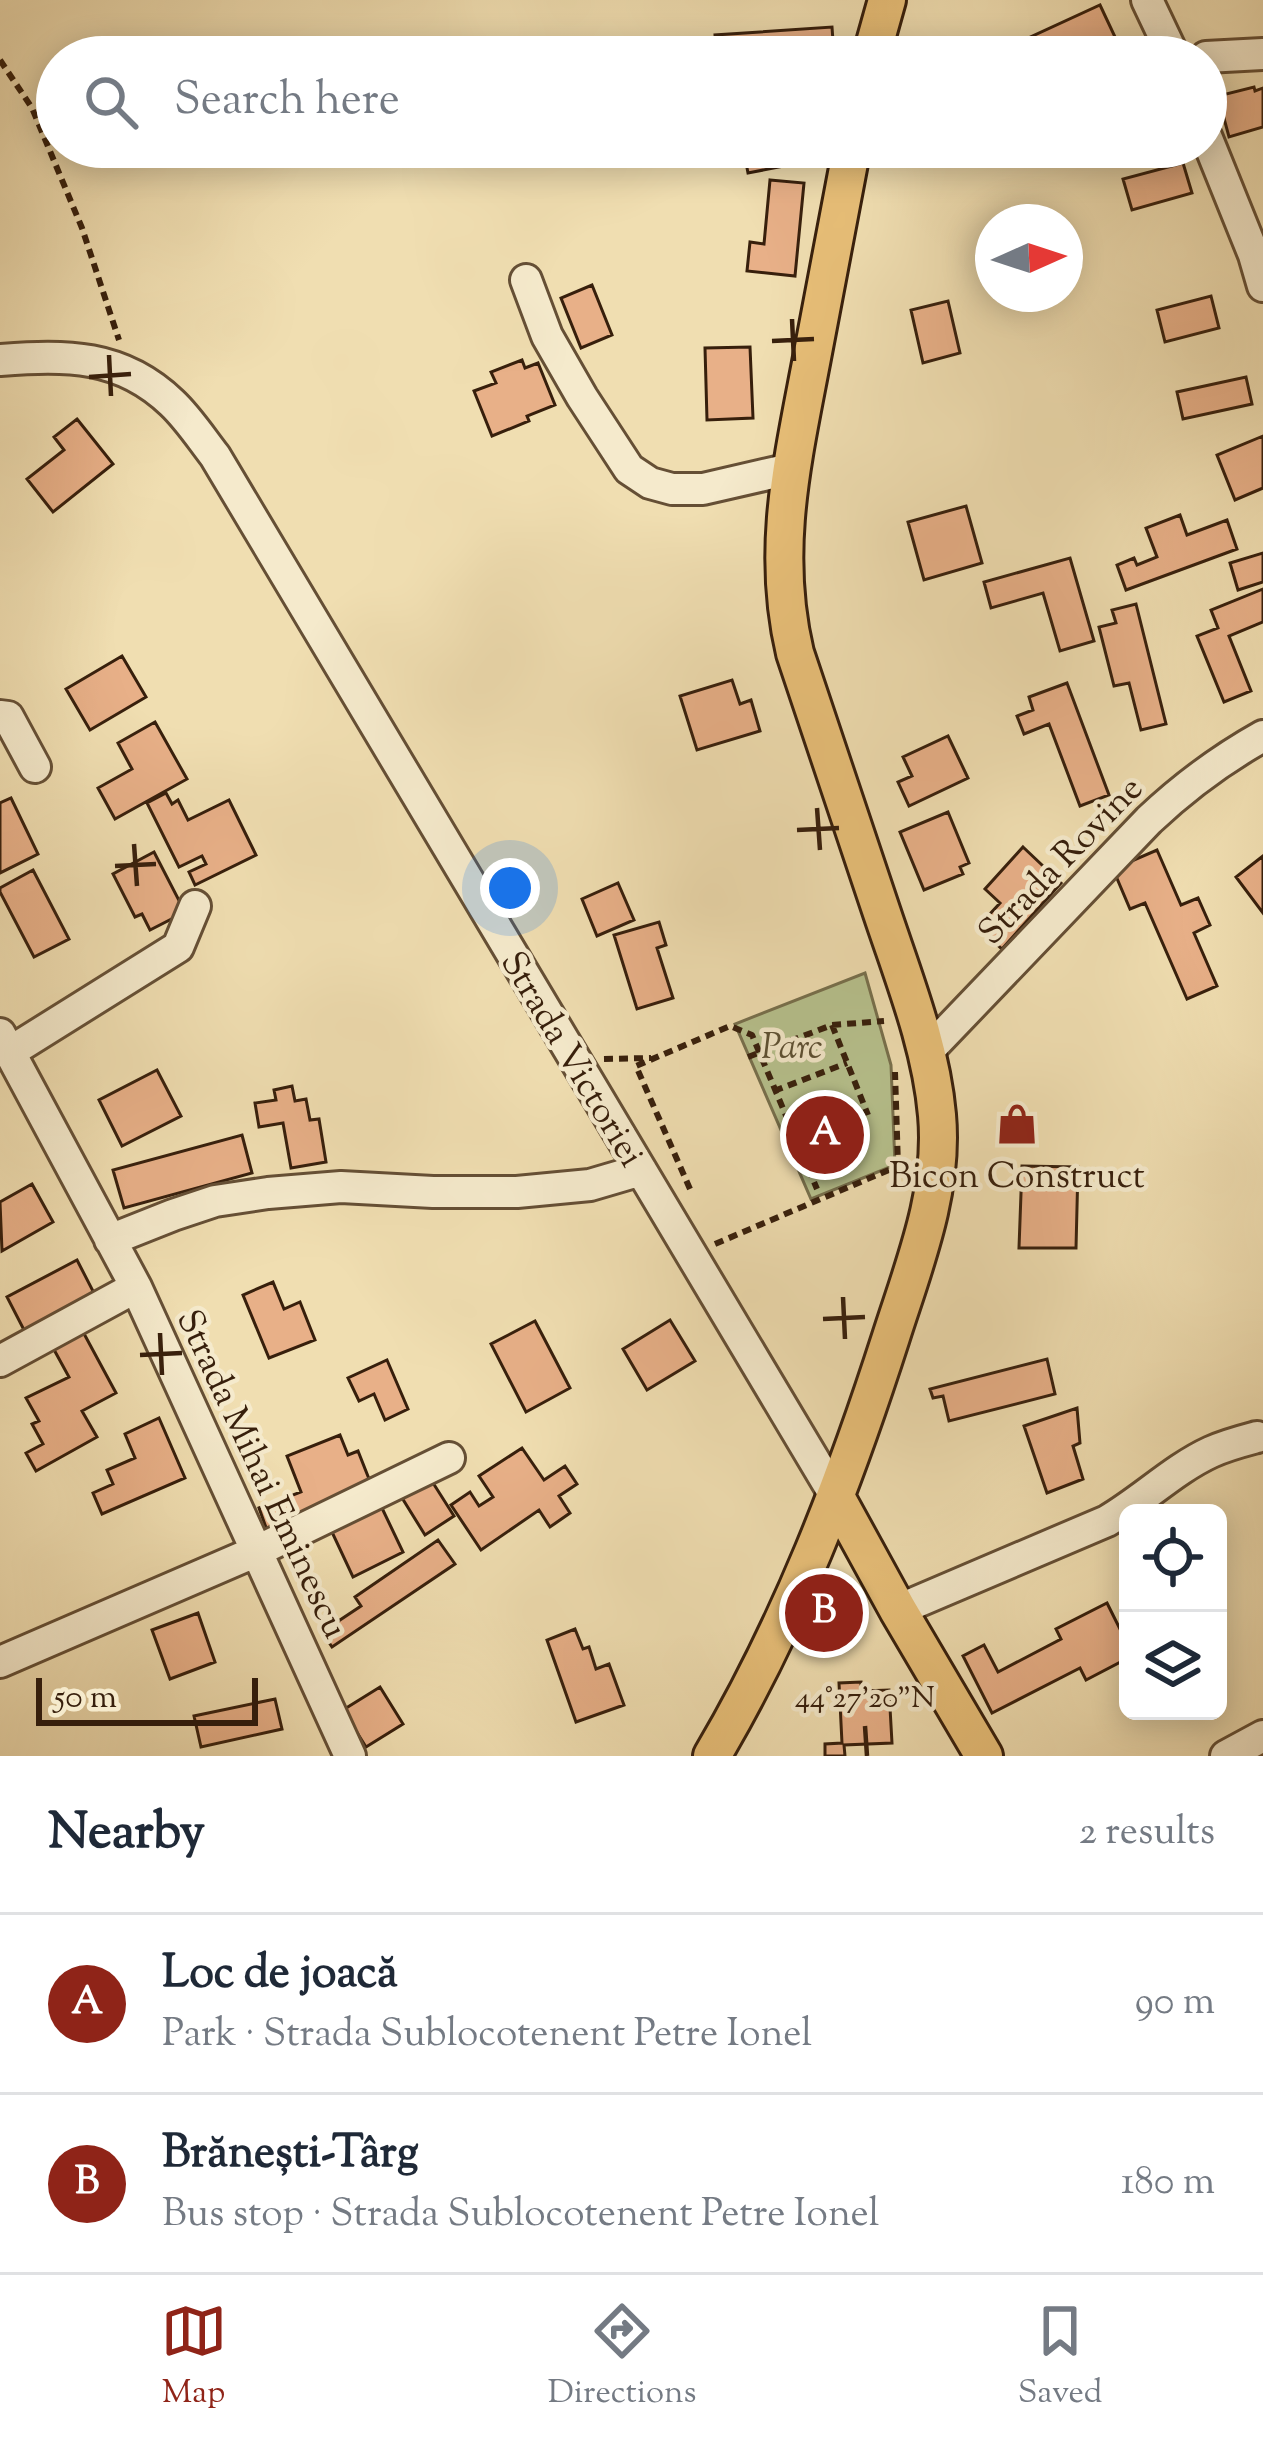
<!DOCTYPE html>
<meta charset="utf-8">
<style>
body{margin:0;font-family:"Sorts Mill Goudy",serif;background:#f2f2f3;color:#1f2937}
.controls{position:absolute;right:36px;bottom:36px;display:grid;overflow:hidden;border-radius:18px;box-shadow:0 6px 30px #0003}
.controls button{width:108px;height:108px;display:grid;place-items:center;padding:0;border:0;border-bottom:3px solid #e0e1e3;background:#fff;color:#1f2937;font:60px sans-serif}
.compass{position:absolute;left:975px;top:204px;width:108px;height:108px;border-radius:50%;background:#fff;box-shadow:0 6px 30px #0003;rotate:87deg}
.scale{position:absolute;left:36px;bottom:30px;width:222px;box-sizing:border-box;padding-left:12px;border:6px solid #371f0c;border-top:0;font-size:33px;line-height:42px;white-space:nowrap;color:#371f0c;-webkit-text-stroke:9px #f5eacc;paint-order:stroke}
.you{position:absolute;left:510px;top:888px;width:42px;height:42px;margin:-30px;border:9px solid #fff;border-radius:50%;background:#1a73e8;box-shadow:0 0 0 18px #1a73e833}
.badge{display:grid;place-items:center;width:78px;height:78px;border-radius:50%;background:#8f2418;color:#fff;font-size:39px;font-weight:700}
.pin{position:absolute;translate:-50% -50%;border:6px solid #fff;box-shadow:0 3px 12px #0006}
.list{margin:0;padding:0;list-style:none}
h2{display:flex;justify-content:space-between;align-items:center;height:156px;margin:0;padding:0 48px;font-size:51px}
h2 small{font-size:39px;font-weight:400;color:#747a83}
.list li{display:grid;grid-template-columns:78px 1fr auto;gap:36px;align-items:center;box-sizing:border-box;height:180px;padding:0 48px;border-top:3px solid #e0e1e3}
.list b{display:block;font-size:45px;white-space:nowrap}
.list p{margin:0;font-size:39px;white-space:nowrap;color:#747a83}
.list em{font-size:39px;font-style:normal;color:#747a83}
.icon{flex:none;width:66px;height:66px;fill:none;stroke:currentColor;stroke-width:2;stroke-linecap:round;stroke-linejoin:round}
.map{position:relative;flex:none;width:1263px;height:1756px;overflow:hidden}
.search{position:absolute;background:#fff;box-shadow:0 6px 30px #0003;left:36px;right:36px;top:36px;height:132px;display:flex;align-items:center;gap:30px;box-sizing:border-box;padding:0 42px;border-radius:66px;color:#747a83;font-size:45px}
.sheet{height:516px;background:#fff}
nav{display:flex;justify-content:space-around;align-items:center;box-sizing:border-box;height:168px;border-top:3px solid #e0e1e3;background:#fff;font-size:33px;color:#747a83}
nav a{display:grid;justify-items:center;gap:6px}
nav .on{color:#8f2418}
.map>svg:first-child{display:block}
.green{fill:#b7c28e;stroke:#77704d;stroke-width:3}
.building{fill:#e8b088;stroke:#371f0c;stroke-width:3}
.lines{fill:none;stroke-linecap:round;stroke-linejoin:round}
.minor-casing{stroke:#654f35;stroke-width:36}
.major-casing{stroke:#371f0c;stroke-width:42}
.path{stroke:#371f0c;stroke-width:6;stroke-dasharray:9 6;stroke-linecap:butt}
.minor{stroke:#f5eacc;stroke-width:30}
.major{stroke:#e8bf78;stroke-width:36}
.ticks{fill:none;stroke:#371f0c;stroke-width:4.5}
.labels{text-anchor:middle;stroke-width:9;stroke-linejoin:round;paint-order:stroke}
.street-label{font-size:36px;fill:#371f0c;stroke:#f5eacc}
.park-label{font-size:36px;font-style:italic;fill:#5d5033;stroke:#f5eacc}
.poi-label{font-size:36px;fill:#371f0c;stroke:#f5eacc}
.ticks-label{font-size:30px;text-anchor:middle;fill:#371f0c;stroke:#f5eacc;stroke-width:9;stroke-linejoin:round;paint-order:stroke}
</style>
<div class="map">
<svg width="1263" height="1756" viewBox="0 0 1263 1756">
<rect width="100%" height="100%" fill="#f0deb1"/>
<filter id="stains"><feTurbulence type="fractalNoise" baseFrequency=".00167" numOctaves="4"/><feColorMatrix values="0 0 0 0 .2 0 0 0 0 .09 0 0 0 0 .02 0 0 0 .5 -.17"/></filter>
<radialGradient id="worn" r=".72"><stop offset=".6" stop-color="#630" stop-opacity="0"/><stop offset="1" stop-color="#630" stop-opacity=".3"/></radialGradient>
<path class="green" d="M865,973L891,1065L895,1165L811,1199L735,1024Z"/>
<path class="building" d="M1100,5L1116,39L1077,57H1005L1002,50Z
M832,27L834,55L716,57L715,35Z
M1254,87L1255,91L1263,88V127L1229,137L1218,96Z
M743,147H818L820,159L748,173Z
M1183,163L1192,193L1132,210L1123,179Z
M770,180L804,183L795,276L747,271L750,242L764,244Z
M592,285L612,335L581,348L561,298Z
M1211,296L1219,328L1165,342L1157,310Z
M948,301L960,353L923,363L911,310Z
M750,347L753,418L707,420L705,348Z
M522,360L525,368L538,363L555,405L527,416L529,421L492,436L474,391L496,383L491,372Z
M1246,377L1252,404L1183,419L1177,392Z
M77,419L113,464L53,512L27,479L64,450L54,437Z
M1263,436V488L1235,500L1217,455Z
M966,506L982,563L924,580L908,522Z
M1180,515L1187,535L1227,520L1237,549L1126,590L1117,565L1134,558L1137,565L1157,557L1146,528Z
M1263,553V582L1238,590L1230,563Z
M1070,558L1094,641L1060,651L1043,593L991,608L984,582Z
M1263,589V622L1229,636L1251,691L1224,702L1197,636L1218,628L1211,610Z
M1136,604L1166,724L1141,730L1129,683L1114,686L1099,627L1116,623L1112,610Z
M122,656L146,697L90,730L66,689Z
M732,680L740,704L751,700L760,731L697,750L680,696Z
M1067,683L1109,795L1080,806L1049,724L1024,734L1017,716L1033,710L1029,697Z
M155,722L187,779L115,819L98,788L132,769L118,743Z
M948,736L968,778L909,806L898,782L912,776L903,757Z
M166,793L172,804L178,800L188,820L229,800L256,855L195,885L189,872L206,864L202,856L179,867L147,803Z
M11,798L38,854L0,873V803Z
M948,812L969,863L960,867L963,874L924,890L900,832Z
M1023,847L1061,883L1002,949L978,927L1000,903L985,889Z
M1157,850L1181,905L1198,898L1210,925L1194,933L1217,986L1187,999L1145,903L1130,909L1113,869Z
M154,852L185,912L150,930L142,914L135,917L113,874Z
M1263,856V913L1236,877Z
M33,870L69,939L34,957L0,892V888Z
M618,883L634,920L597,936L582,899Z
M659,922L666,945L657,948L673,998L637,1009L614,935Z
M157,1070L181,1116L122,1146L99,1100Z
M292,1086L295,1101L306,1099L310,1120L319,1119L326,1162L291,1168L283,1123L259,1127L255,1103L276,1100L274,1090Z
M242,1135L252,1173L124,1208L113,1170Z
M1022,1166L1078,1167L1076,1248H1019Z
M32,1184L53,1222L2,1251L0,1202Z
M77,1260L94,1293L24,1330L7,1297Z
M273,1282L284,1309L300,1302L315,1340L269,1358L243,1295Z
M670,1320L695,1361L647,1390L623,1349Z
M535,1321L570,1388L526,1412L491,1344Z
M82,1330L116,1393L82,1411L97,1437L36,1471L26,1453L43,1444L32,1424L39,1421L26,1398L69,1377L52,1346Z
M1047,1359L1055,1394L949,1421L943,1396L933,1398L930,1389Z
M387,1360L408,1409L385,1420L374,1394L359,1401L348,1378Z
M1077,1408L1080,1443L1073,1446L1083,1479L1047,1493L1024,1426Z
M159,1418L185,1478L102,1514L93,1493L113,1484L107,1470L135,1458L125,1434Z
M340,1435L348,1455L358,1451L371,1484L312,1507L315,1515L268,1533L259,1508L301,1492L287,1456Z
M522,1448L544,1480L565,1466L577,1484L559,1496L570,1513L550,1527L539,1510L481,1550L451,1505L470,1492L479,1506L493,1497L479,1476Z
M428,1475L454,1516L425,1535L399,1493Z
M381,1506L403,1552L353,1577L331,1530Z
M438,1540L455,1564L332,1647L322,1632L361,1606L355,1597Z
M1107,1603L1128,1645V1658L1086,1680L1080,1668L992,1713L963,1656L984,1645L998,1672L1061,1639L1056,1629Z
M198,1613L215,1662L170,1679L152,1630Z
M575,1629L583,1649L589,1647L596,1669L609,1664L624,1705L576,1722L547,1640Z
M861,1682V1691L889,1690L892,1743L844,1745L845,1756H825V1744L842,1743L839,1683Z
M380,1687L403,1724L366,1747L343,1710Z
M275,1699L282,1729L201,1747L194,1716Z"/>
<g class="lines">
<g class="minor-casing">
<path id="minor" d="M1147,0L1174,57
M1206,57L1263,54
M1206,136L1254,255L1263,286
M526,280L547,336L582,397L629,469L650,483L672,489H703L790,469
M0,360C66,355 121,354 172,403C188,418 201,438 215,456L836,1497
M0,716L8,717L35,767
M0,1034L136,1287L350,1756
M10,1052L178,947L195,906
M926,1053L1149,820C1184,787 1220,760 1263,736
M110,1240L173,1215L215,1201L268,1193L341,1187L433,1192H517L590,1185L641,1170
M0,1361L136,1287
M898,1610L1107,1521C1143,1500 1174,1469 1211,1452C1226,1445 1242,1441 1257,1437
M0,1662L257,1551L449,1458
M1226,1756L1263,1736"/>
</g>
<g class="major-casing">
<path id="major" d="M871,57L887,0
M836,1497L898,1610L984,1756
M712,1756C790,1624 844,1483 891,1337C914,1265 944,1192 937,1115C931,1046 904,979 882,913C853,827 824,740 795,653C771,552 792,463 811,363C825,291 838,219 852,147"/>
</g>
<path class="path" d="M0,60L32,108L82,228L119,340
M832,1025L868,1115
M748,1057L832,1025L884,1021
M604,1059L651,1058
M774,1091L847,1063
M690,1189L636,1066L730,1026L752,1035L817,1189
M715,1244L898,1166L895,1072"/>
<use href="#minor" class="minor"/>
<use href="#major" class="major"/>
</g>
<path class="ticks" d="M792,319L794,361M772,341L814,339M109,355L111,396M89,377L131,374M817,808L820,850M797,830L839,828M134,844L137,886M115,866L156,864M843,1297L845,1339M823,1319L865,1317M160,1333L162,1375M140,1355L182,1353M865,1726L867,1756"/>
<defs>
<g id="shop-bare" transform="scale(3.24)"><path d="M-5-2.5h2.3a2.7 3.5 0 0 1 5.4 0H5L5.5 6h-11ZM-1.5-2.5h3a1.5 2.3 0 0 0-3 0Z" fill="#8f2418" stroke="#f5eacc" stroke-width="2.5" paint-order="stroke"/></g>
</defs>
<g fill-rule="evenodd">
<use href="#shop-bare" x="1017" y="1124"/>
</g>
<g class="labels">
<g class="street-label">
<text transform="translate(1059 859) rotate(-46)" y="13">Strada Rovine</text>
<text transform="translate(574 1058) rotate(59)" y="13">Strada Victoriei</text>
<text transform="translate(264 1473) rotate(65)" y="13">Strada Mihai Eminescu</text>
</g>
<g class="park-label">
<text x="792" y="1058">Parc</text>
</g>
<g class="poi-label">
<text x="1017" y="1187">Bicon Construct</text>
</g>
</g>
<g class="ticks-label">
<text x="865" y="1707">44°27'20"N</text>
</g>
<rect width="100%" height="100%" filter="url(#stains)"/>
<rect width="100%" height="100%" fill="url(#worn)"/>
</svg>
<div class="controls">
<button><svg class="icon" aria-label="locate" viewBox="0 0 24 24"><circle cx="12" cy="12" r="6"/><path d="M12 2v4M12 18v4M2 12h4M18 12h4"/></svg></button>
<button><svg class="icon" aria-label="layers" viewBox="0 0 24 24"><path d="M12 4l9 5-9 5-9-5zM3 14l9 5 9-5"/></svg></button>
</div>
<svg class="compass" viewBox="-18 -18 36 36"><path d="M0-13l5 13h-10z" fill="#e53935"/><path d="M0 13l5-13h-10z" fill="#747a83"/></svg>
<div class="scale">50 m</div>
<div class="you"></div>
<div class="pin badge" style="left:825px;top:1135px">A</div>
<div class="pin badge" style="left:824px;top:1613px">B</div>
<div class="search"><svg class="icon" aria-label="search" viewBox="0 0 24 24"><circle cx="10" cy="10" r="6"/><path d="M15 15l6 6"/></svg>Search here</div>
</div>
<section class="sheet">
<h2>Nearby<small>2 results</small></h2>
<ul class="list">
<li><span class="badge">A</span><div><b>Loc de joacă</b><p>Park · Strada Sublocotenent Petre Ionel</p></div><em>90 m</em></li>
<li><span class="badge">B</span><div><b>Brănești-Târg</b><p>Bus stop · Strada Sublocotenent Petre Ionel</p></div><em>180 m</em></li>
</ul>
</section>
<nav>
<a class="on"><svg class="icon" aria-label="map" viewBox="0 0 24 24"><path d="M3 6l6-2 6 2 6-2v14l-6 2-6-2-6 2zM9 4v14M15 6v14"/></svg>Map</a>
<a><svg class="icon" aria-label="directions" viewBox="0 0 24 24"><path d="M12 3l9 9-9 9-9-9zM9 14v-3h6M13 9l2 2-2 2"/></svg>Directions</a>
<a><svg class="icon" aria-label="saved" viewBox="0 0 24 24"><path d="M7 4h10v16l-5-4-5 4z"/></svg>Saved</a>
</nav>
